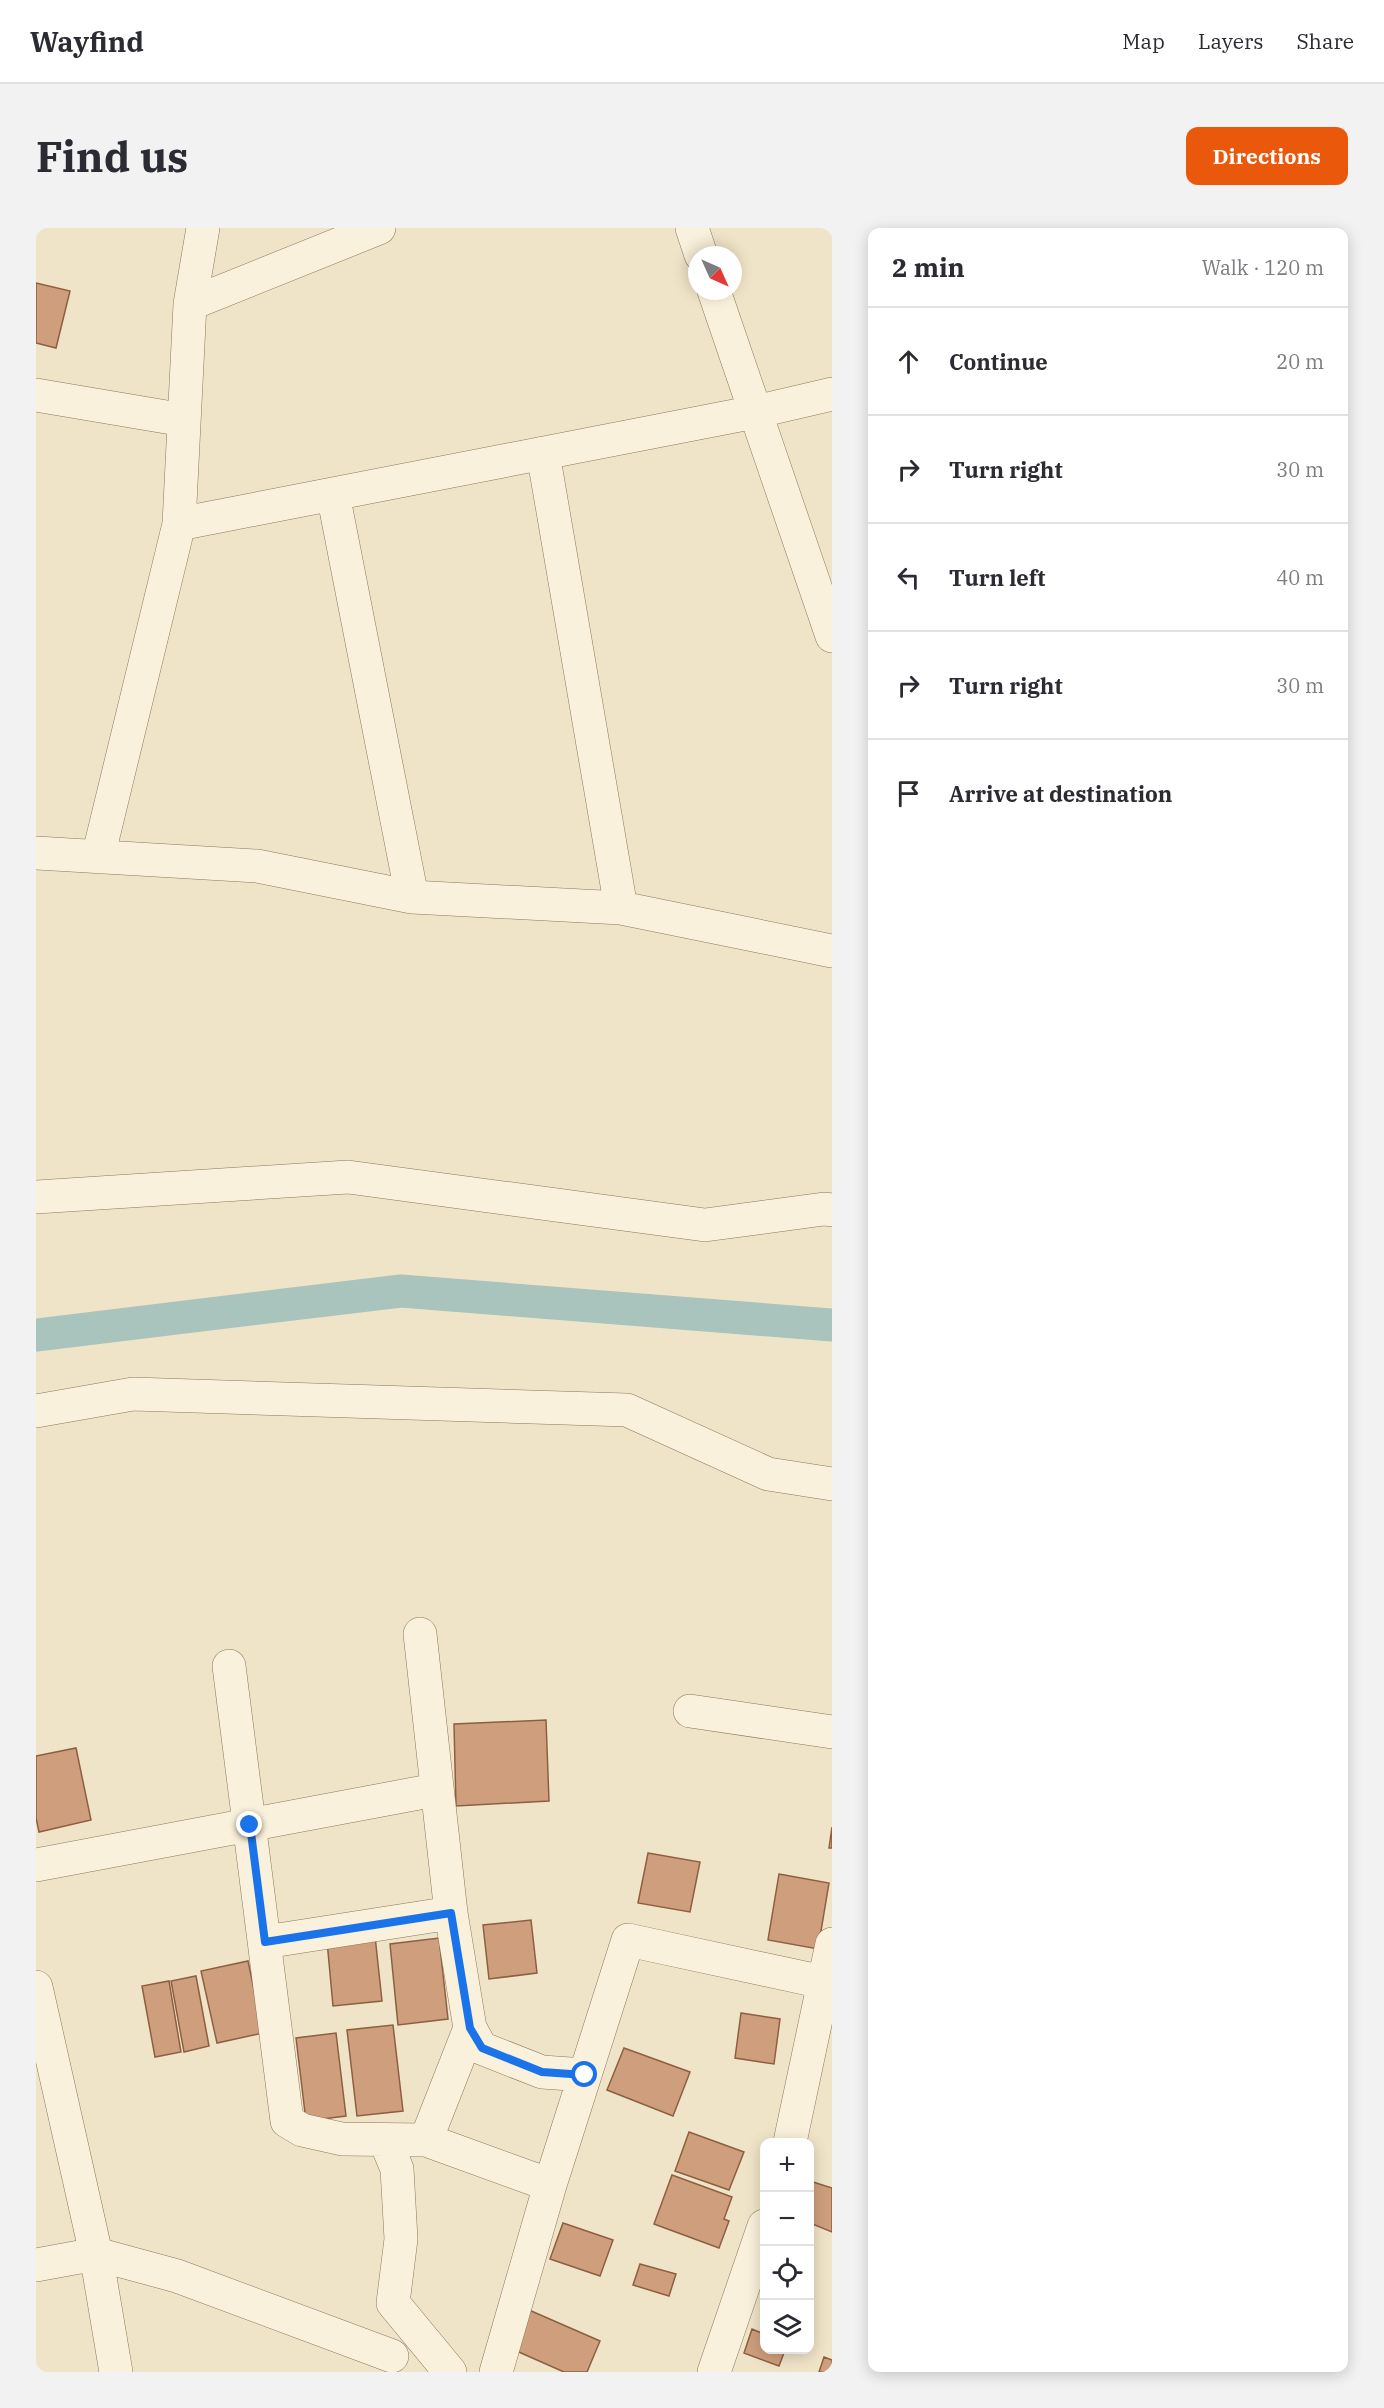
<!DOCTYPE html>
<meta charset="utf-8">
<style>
body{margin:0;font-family:"IBM Plex Serif",serif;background:#f2f2f3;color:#2b2b33}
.controls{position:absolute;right:18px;bottom:18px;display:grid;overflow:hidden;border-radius:12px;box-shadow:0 3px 15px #0003}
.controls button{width:54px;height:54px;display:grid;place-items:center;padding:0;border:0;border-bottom:2px solid #e1e1e2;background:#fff;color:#2b2b33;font:30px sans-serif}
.compass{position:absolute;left:652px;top:18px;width:54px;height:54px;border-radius:50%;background:#fff;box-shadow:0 3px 15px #0003;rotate:135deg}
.stop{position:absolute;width:18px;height:18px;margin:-14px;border:4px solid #1a73e8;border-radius:50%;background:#fff}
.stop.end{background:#1a73e8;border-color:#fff;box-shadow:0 2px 6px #0008}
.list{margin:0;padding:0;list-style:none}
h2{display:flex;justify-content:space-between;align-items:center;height:78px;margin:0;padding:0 24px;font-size:26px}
h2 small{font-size:20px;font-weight:400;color:#7c7c81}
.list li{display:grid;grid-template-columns:39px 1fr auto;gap:18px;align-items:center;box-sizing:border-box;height:108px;padding:0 24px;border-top:2px solid #e1e1e2}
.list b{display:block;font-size:22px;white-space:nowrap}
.list em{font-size:20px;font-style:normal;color:#7c7c81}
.icon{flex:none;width:33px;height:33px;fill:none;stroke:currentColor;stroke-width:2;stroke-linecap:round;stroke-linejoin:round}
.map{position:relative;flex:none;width:796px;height:2144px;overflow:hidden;border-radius:12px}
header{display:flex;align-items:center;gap:36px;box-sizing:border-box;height:84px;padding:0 30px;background:#fff;border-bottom:2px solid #e1e1e2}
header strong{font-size:28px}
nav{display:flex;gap:33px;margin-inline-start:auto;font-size:21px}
.intro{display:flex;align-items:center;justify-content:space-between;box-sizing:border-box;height:144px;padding:0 36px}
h1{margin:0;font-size:42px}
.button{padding:15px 27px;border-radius:12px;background:#ea580c;color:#fff;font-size:21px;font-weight:700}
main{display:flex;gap:36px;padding:0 36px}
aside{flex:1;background:#fff;border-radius:12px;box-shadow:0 3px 15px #0003}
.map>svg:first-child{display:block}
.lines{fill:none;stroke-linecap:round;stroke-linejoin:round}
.canal{stroke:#a9c4bc;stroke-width:33}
.building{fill:#cf9f7d;stroke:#8d5f41;stroke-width:1.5}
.minor-casing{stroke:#8d765c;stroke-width:34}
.minor{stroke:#faf1dc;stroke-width:33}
.route{stroke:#1a73e8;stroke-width:8}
</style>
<header>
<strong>Wayfind</strong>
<nav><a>Map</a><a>Layers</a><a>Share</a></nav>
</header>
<div class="intro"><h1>Find us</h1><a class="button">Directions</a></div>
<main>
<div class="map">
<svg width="796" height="2144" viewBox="0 0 796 2144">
<rect width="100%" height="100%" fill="#f0e4c8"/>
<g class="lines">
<path class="canal" d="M0,1107L365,1063L796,1097"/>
</g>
<path class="building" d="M0,55L34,63L20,120L0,115Z
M510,1492L513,1573L420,1578L418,1496Z
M40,1520L55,1592L3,1604L0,1590V1528Z
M796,1599V1620H793Z
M612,1625L664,1634L654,1684L602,1675Z
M743,1646L793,1655L782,1721L732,1712Z
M495,1692L501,1745L453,1751L447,1697Z
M339,1708L346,1773L297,1778L291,1713Z
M403,1710L412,1791L362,1797L354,1716Z
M212,1733L227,1805L181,1815L165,1743Z
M160,1748L173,1818L148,1824L135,1753Z
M133,1753L145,1824L119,1829L106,1758Z
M705,1785L744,1791L738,1836L699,1830Z
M357,1797L367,1883L321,1888L311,1802Z
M300,1805L310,1888L270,1893L260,1810Z
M588,1820L654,1844L637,1888L571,1862Z
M653,1904L708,1924L693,1962L639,1943Z
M636,1947L696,1969L688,1991L693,1993L683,2020L618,1996Z
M774,1953L796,1960V2004L774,1995Z
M527,1995L577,2012L564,2048L514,2031Z
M604,2036L640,2046L633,2068L597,2057Z
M493,2082L564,2113L551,2144H528L476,2121Z
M716,2101L728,2106V2122H749L743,2138L708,2125Z
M788,2129L796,2132V2144H783Z"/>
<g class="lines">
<g class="minor-casing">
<path id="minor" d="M656,0L665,27
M678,63L796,408
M154,76L343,0
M0,167L148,192
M507,225L585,680
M297,266L376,669
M143,296L719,184L796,166
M0,625L221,638L376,669L585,680L796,723
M62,629L143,296L154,76L167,0
M0,969L312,949L669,997L788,981L796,982
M0,1183L97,1166L591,1182L732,1246L796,1256
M384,1406L415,1685L434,1800L445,1820L506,1844L549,1847
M193,1438L251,1893L266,1902L306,1911L390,1912L514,1957
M654,1483L796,1504
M0,1637L399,1562
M229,1714L415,1685
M0,1759L60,2026L80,2144
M349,1912L361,1941L365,2011L357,2075L414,2144
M390,1912L434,1800
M754,1914L796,1716
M0,2037L60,2026L141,2048L356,2128
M460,2144L514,1957L592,1712L796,1756
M678,2144L728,1998"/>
</g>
<use href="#minor" class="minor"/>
</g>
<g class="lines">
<path class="route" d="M214,1597L229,1714L415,1685L434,1800L446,1820L506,1844L549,1847"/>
</g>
</svg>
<div class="controls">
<button>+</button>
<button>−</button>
<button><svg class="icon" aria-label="locate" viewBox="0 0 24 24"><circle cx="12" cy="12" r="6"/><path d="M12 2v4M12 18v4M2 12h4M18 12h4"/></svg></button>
<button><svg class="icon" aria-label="layers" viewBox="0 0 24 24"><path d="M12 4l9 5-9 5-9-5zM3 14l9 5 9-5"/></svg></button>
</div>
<svg class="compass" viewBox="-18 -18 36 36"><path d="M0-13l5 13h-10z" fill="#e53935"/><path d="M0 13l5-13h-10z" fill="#7c7c81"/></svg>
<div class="stop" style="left:549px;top:1847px"></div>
<div class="stop end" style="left:214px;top:1597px"></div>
</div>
<aside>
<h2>2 min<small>Walk · 120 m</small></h2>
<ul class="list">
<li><svg class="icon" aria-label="ahead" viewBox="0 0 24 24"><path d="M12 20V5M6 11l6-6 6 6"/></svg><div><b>Continue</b></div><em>20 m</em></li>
<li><svg class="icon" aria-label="right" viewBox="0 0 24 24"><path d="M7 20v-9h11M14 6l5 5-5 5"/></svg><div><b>Turn right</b></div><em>30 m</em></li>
<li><svg class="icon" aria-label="left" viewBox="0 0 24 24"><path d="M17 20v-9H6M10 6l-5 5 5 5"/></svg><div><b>Turn left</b></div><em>40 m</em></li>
<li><svg class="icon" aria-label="right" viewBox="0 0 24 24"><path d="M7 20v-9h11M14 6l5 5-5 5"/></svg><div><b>Turn right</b></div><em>30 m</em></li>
<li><svg class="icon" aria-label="arrive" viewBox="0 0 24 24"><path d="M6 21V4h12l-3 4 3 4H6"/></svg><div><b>Arrive at destination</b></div></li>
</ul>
</aside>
</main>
